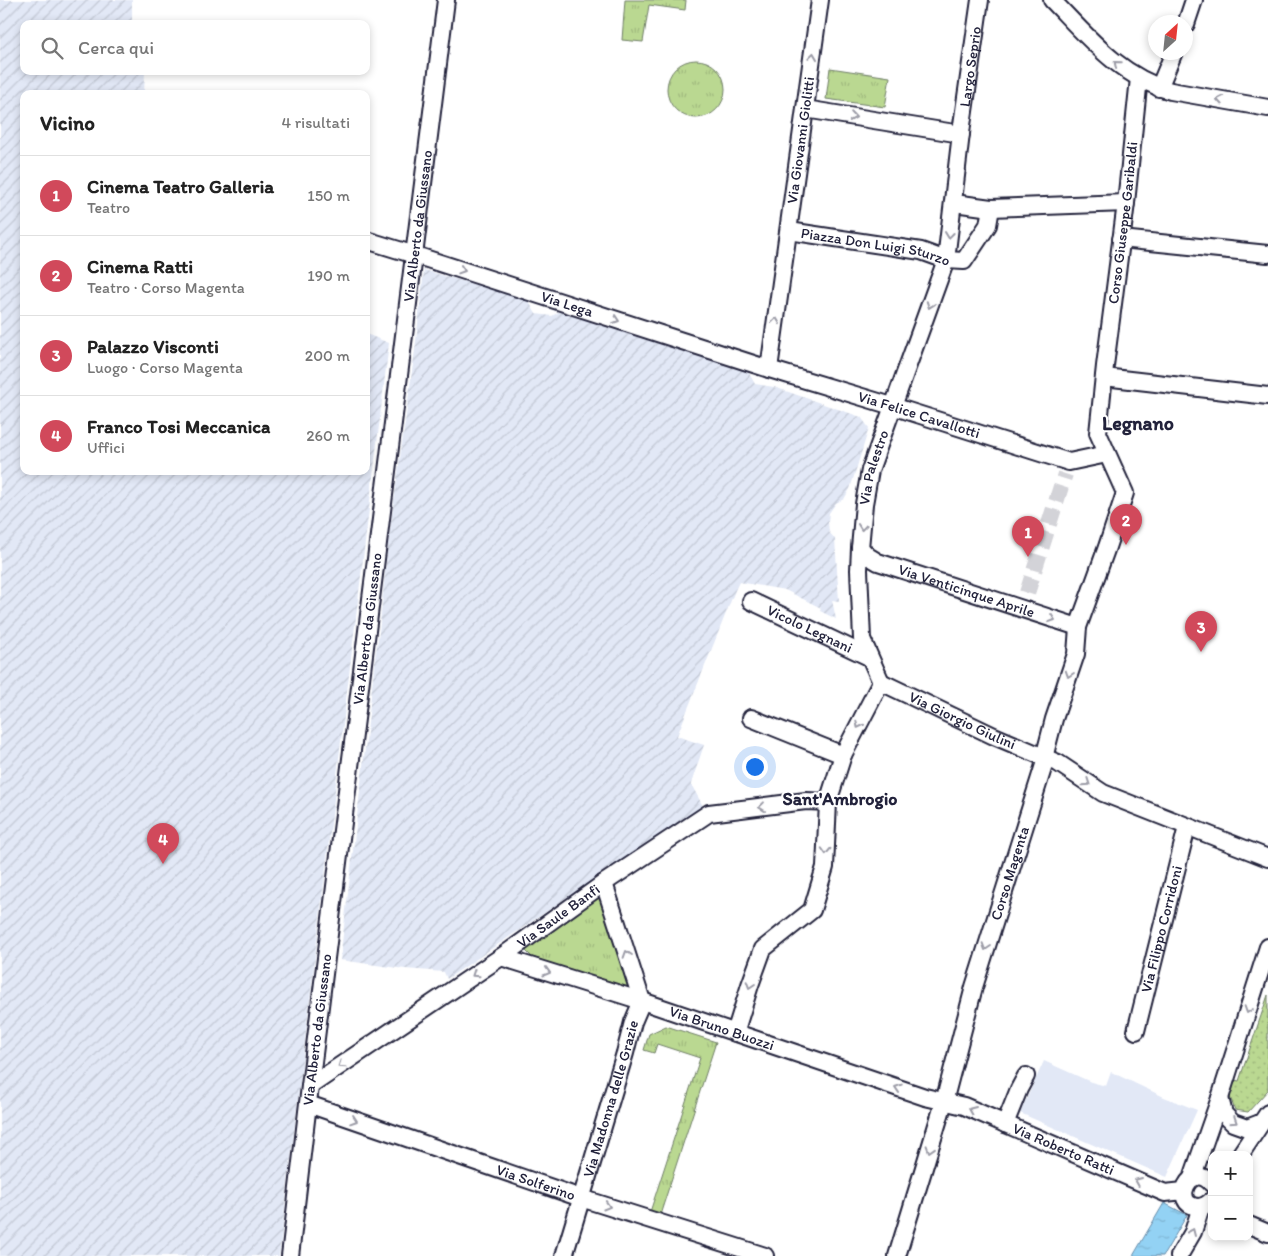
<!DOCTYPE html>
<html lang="it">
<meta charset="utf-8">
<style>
body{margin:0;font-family:Itim,sans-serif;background:#f6f6f6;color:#222}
.controls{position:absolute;right:15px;bottom:15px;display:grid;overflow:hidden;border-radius:10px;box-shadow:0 2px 8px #0003}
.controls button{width:45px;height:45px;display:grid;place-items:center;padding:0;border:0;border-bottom:1px solid #e0e0e0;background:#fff;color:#222;font:25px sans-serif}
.compass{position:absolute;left:1148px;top:15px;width:45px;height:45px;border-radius:50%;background:#fff;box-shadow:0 2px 8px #0003;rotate:27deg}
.you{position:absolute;left:754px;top:766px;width:18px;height:18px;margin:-12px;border:4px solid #fff;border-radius:50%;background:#1a73e8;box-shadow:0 0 0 8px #1a73e833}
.badge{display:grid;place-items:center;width:32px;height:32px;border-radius:50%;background:#d1495b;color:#fff;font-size:16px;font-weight:700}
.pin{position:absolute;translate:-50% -41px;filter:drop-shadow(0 1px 2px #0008)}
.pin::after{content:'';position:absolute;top:26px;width:18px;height:15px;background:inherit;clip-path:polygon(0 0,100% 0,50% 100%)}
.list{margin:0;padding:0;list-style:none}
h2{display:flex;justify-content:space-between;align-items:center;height:65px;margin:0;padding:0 20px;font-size:21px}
h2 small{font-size:16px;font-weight:400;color:#767676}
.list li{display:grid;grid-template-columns:32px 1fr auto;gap:15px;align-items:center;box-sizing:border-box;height:80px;padding:0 20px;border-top:1px solid #e0e0e0}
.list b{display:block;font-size:19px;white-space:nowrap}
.list p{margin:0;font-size:16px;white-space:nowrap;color:#767676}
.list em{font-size:16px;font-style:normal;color:#767676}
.icon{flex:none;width:28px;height:28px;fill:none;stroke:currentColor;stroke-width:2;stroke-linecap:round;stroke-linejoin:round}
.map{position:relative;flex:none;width:1268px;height:1256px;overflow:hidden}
.search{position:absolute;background:#fff;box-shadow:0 2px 8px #0003;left:20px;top:20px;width:350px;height:55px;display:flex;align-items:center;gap:12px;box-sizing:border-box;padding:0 18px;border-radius:10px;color:#767676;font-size:19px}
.panel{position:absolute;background:#fff;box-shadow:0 2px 8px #0003;left:20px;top:90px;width:350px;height:385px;border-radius:10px}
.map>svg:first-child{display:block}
.built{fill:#e2e8f6}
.industrial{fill:url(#industrial-furrows)}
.grass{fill:url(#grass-tufts);stroke:#6e7d66}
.park{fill:url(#park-dots);stroke:#6e7d66}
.water{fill:url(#water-ripples);stroke:#668caa}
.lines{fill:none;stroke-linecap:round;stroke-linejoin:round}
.minor-tunnel{stroke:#d3d3d8;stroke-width:16;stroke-dasharray:16 8;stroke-linecap:butt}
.minor-casing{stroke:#22223b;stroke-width:20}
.minor{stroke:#fff;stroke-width:16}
.oneway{stroke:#9c9ca7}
.labels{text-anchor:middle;stroke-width:4;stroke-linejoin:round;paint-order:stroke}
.street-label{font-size:15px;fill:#22223b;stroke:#fff}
.quarter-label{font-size:18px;font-weight:bold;fill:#22223b;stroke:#fff}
.district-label{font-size:20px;font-weight:bold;fill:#22223b;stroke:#fff}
</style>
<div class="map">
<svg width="1268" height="1256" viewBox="0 0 1268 1256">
<defs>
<pattern id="industrial-furrows" width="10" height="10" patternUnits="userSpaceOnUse" patternTransform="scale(1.25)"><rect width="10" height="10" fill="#e2e8f6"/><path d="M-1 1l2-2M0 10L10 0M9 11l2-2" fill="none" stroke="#c2c7d4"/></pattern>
<pattern id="grass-tufts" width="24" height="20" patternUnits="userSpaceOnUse" patternTransform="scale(1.25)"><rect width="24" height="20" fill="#bad891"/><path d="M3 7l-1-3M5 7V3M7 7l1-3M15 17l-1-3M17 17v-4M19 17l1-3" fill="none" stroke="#a0b97e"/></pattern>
<pattern id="park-dots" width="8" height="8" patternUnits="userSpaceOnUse" patternTransform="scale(1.25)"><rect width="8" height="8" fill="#bad891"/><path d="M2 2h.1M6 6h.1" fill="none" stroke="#a0b97e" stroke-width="1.8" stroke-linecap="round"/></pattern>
<pattern id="water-ripples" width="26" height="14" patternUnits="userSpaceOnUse" patternTransform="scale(1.25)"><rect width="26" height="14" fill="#93d2f4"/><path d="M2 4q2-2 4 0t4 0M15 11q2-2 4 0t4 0" fill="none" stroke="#7eb4d2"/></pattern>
</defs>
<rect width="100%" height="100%" fill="#fff"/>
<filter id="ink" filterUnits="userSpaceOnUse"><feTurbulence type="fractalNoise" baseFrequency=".02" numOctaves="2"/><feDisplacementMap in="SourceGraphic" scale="10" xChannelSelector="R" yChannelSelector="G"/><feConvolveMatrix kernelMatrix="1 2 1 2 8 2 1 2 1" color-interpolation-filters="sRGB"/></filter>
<g filter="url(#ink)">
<path class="built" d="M1044,1061L1091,1082L1106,1086L1111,1072L1164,1097L1197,1110L1167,1177L1020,1113Z"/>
<path class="industrial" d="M0,0H132V24H24V71H145L144,94H24V471H366V334L389,343L279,1256H0Z
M424,270L528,300L536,314L552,316L562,310L746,368L755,384L774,387L861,417L869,428L850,489L844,499L836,503L829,513L828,522L829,532L835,539L839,601L832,600L836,619L820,611L821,608L785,590L739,582L736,588L677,736L704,745L691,784L704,808L684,818L447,979L444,972L405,969L340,960L367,732L375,658L379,632L388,544L415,350Z"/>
<path class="grass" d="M625,0H686L685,10L649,5L643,42L622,40Z
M667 89a29 29 0 1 1 58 0a29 29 0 1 1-58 0Z
M830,68L890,77L885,107L826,99Z
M599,897L631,990L532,957L525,950Z
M666,1026L716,1042L660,1215L650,1212L700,1058L657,1044L654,1053L644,1050L649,1034Z"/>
<path class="park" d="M1268,995V1090L1248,1112L1235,1110L1230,1097L1235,1080L1239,1081Z"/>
<path class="water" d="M1164,1203L1187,1215L1163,1256H1133Z"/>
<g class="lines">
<path class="minor-tunnel" d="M1027,593L1065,474"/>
<g class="minor-casing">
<g id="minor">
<path d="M1052,0C1087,36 1120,77 1171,91L1268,108"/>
<path d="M1186,24L1194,0"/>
<path d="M1159,88L1174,52"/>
<path d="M805,109L961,134"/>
<path d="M954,203L991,208L1126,203"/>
<path id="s1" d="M789,231L921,251L946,260L964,261L988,225L991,208"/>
<path d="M1121,239L1268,254"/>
<path id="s2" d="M366,240L415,255L769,369L892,406L1069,462L1107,454"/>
<path id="s3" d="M769,369L820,0"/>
<path d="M1104,377L1268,396"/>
<path id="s4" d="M860,548L868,556L878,562L1078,627"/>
<path id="s5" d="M751,601L869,657"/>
<path id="s6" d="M881,682L862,639L859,570L860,548L864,504L870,470L946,260L962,125L980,0"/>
<path id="s7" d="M881,682L994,736L1058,763L1103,793L1268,858"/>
<path d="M751,718L843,755"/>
<path d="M604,883L642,1001"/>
<path id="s8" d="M501,957L642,1001L925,1097L964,1106L1165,1193L1184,1191"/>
<path id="s9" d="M1136,1031L1187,827"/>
<path d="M735,1033L750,985L763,949L812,910L825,867L828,802L843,755L881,682"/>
<path id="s10" d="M310,1086L501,957L604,883L709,813L806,801L828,802"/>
<path d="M1220,1098L1224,1114L1233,1123L1247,1128L1260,1123"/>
<path id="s11" d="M308,1104L581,1198L765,1256"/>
<path d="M1005,1124L1019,1089L1026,1076"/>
<path d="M1240,1155L1268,1113"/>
<path d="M1192,1178L1220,1098L1268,947"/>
<path d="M1212,1184C1190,1159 1170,1205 1198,1207C1204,1207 1208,1204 1212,1200"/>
<path d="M1249,1225L1268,1233"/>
<path id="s12" d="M290,1256L310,1086L446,0"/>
<path id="s13" d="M564,1256L625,1053L633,1022L642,1001"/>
<path id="s14" d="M897,1256L944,1102L974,987L1044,765L1046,750L1054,719L1076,654L1078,627L1107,547L1125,493L1098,433L1105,366L1126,203L1139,78"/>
<path d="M1179,1256L1193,1232L1201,1207"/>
</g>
</g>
<use href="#minor" class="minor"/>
</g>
<defs><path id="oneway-chevron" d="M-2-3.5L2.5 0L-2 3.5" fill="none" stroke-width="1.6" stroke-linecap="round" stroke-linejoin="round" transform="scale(1.25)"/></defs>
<g class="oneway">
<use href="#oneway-chevron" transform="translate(813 56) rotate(-82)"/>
<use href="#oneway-chevron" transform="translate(1117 64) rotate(-140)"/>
<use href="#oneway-chevron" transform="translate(1220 100) rotate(-170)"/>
<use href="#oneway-chevron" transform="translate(853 117) rotate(9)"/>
<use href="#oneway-chevron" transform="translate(949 235) rotate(97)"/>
<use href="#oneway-chevron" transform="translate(462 270) rotate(18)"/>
<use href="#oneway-chevron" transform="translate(930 305) rotate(110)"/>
<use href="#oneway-chevron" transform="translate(616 320) rotate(18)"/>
<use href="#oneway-chevron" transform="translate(776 321) rotate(-82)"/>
<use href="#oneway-chevron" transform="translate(862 527) rotate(96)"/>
<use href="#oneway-chevron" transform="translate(1052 619) rotate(19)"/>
<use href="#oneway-chevron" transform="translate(1069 674) rotate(108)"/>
<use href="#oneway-chevron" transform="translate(859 725) rotate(117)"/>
<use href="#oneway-chevron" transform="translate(1087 783) rotate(34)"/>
<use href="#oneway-chevron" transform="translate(762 807) rotate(173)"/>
<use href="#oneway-chevron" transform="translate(826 851) rotate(93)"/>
<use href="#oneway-chevron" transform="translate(986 947) rotate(108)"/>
<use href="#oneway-chevron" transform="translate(627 954) rotate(-108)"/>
<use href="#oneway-chevron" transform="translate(547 972) rotate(17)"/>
<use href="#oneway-chevron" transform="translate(475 974) rotate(146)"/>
<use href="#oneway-chevron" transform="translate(750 985) rotate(108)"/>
<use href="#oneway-chevron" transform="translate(1248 1010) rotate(108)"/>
<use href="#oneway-chevron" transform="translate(341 1065) rotate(146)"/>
<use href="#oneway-chevron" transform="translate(898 1088) rotate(-162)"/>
<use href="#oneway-chevron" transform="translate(972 1110) rotate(-157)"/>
<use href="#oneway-chevron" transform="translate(354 1120) rotate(19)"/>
<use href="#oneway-chevron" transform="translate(1234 1121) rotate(33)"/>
<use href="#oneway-chevron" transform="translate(930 1149) rotate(107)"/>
<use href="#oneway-chevron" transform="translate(1138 1181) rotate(-157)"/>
<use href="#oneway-chevron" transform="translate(607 1206) rotate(17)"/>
<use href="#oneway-chevron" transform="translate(1192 1232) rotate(-66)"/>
</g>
</g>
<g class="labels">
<g class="street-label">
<text dy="5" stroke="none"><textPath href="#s6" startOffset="635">Largo Seprio</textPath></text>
<text dy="5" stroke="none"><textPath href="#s3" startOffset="231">Via Giovanni Giolitti</textPath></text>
<text dy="5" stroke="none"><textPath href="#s14" startOffset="1075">Corso Giuseppe Garibaldi</textPath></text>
<text dy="5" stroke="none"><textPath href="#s12" startOffset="1038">Via Alberto da Giussano</textPath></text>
<text dy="5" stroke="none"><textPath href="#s1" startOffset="88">Piazza Don Luigi Sturzo</textPath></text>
<text dy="5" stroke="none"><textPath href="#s2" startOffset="211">Via Lega</textPath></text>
<text dy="5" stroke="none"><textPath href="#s2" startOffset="580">Via Felice Cavallotti</textPath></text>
<text dy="5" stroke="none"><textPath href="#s6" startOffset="220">Via Palestro</textPath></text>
<text dy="5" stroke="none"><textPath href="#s4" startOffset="116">Via Venticinque Aprile</textPath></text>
<text dy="5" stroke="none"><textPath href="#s12" startOffset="632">Via Alberto da Giussano</textPath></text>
<text dy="5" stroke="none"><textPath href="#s5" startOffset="65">Vicolo Legnani</textPath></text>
<text dy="5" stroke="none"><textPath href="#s7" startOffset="90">Via Giorgio Giulini</textPath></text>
<text dy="5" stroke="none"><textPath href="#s14" startOffset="399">Corso Magenta</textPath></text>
<text dy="5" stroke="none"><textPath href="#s10" startOffset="301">Via Saule Banfi</textPath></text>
<text dy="5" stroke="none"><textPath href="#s9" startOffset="105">Via Filippo Corridoni</textPath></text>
<text dy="5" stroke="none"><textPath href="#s8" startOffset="232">Via Bruno Buozzi</textPath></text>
<text dy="5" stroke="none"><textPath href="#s12" startOffset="228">Via Alberto da Giussano</textPath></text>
<text dy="5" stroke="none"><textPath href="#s13" startOffset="164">Via Madonna delle Grazie</textPath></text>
<text dy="5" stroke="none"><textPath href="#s8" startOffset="595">Via Roberto Ratti</textPath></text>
<text dy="5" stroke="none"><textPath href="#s11" startOffset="241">Via Solferino</textPath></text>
</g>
<g class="quarter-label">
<text x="840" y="805">Sant'Ambrogio</text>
</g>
<g class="district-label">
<text x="1138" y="430">Legnano</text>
</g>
</g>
</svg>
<div class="controls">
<button>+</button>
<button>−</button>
</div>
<svg class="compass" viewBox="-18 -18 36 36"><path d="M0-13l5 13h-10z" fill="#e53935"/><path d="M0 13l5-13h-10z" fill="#767676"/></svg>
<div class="you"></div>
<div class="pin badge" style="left:1028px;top:557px">1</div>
<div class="pin badge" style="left:1126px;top:545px">2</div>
<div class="pin badge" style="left:1201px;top:652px">3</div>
<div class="pin badge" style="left:163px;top:864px">4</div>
<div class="search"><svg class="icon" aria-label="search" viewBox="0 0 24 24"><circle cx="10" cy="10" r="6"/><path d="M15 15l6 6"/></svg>Cerca qui</div>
<section class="panel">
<h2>Vicino<small>4 risultati</small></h2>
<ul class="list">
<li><span class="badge">1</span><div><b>Cinema Teatro Galleria</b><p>Teatro</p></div><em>150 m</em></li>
<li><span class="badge">2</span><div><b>Cinema Ratti</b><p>Teatro · Corso Magenta</p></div><em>190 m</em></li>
<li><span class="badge">3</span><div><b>Palazzo Visconti</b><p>Luogo · Corso Magenta</p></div><em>200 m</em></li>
<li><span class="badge">4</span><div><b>Franco Tosi Meccanica</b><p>Uffici</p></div><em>260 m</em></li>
</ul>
</section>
</div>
